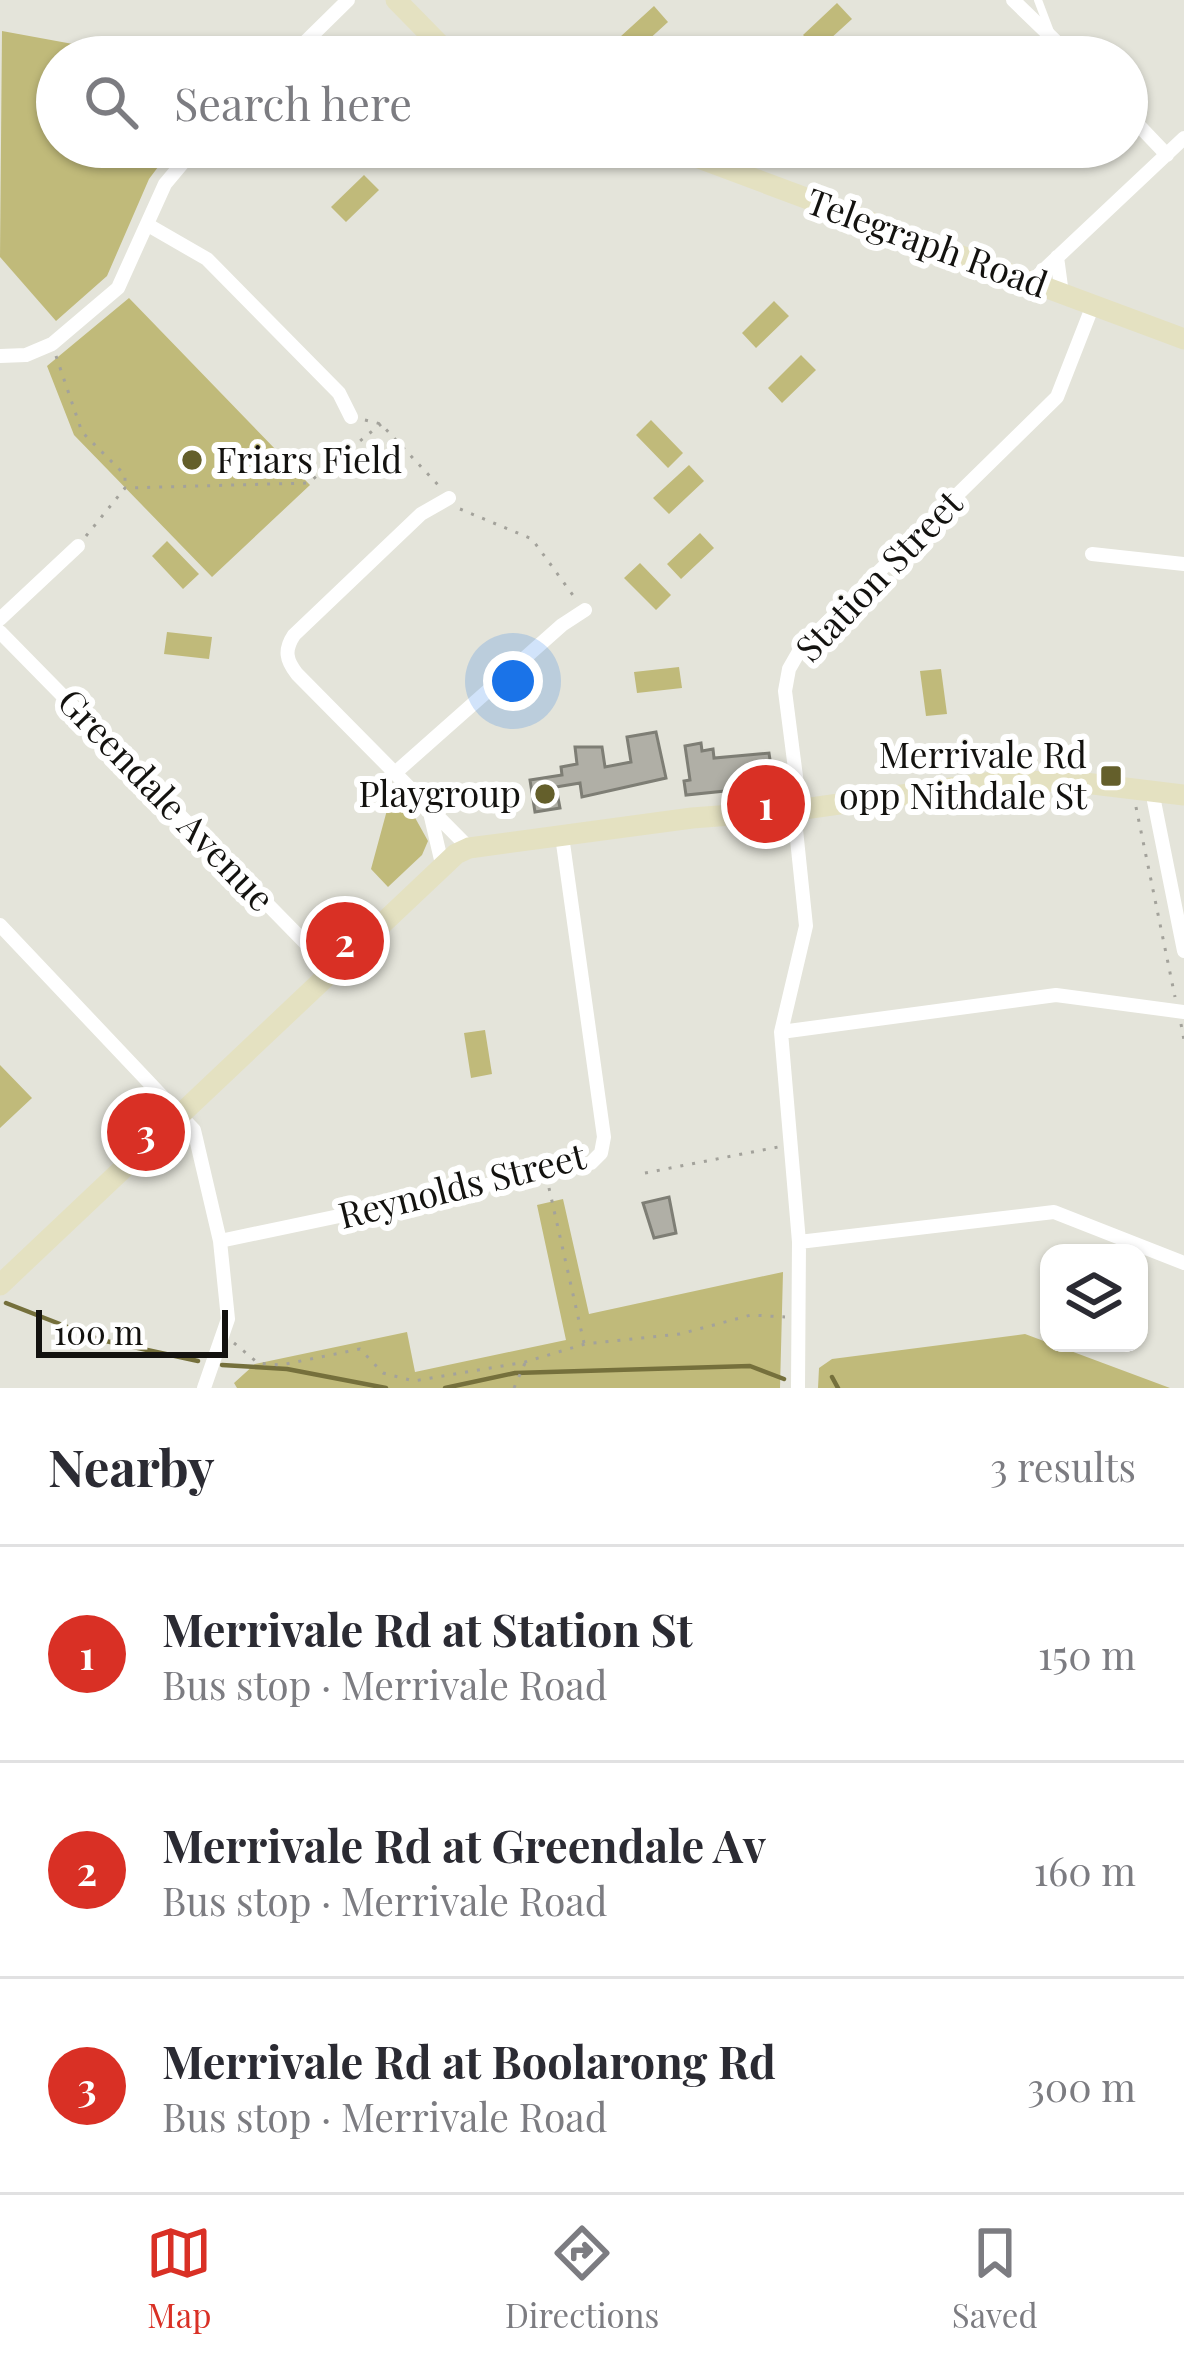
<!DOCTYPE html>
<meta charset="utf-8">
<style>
body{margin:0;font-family:"Playfair Display",serif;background:#f7f7f7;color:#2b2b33}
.controls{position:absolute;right:36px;bottom:36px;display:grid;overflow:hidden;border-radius:24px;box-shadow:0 3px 9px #0004}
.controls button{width:108px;height:108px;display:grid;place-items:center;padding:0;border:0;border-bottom:3px solid #e1e1e2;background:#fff;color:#2b2b33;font:60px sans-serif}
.scale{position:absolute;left:36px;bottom:30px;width:192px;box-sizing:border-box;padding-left:12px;border:6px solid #13120f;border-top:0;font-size:33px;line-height:42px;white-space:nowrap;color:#13120f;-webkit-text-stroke:9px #fff;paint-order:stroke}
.you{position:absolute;left:513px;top:681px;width:42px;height:42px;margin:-30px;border:9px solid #fff;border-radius:50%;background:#1a73e8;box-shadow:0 0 0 18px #1a73e833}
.badge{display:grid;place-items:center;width:78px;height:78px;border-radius:50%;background:#d93025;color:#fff;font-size:39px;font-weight:700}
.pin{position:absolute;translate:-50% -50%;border:6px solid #fff;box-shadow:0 3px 12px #0006}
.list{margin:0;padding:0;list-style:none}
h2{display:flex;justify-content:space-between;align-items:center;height:156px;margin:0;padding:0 48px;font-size:51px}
h2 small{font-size:39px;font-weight:400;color:#7c7c81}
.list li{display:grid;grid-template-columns:78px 1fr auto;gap:36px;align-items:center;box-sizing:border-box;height:216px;padding:0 48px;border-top:3px solid #e1e1e2}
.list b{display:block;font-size:45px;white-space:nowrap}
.list p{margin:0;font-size:39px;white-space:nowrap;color:#7c7c81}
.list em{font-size:39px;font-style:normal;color:#7c7c81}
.icon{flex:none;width:66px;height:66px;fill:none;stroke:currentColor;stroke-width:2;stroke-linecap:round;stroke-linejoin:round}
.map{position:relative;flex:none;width:1184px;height:1388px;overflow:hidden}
.search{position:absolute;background:#fff;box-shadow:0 3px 9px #0004;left:36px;right:36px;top:36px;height:132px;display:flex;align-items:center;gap:30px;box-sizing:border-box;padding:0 42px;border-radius:66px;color:#7c7c81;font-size:45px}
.sheet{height:804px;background:#fff}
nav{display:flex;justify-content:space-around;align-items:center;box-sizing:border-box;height:168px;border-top:3px solid #e1e1e2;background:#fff;font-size:33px;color:#7c7c81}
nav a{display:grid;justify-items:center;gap:6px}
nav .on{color:#d93025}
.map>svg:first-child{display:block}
.green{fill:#c0ba7a}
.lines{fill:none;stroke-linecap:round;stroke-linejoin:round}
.stream{stroke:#75703c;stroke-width:4.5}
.building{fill:#b0afa6;stroke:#7e7e75;stroke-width:3}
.path{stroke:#a3a29b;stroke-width:3;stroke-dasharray:3 9;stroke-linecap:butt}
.lane{stroke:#fff;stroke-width:8}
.street{stroke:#fff;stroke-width:14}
.secondary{stroke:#e4e1c1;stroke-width:21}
.poi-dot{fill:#645f2b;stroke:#fff;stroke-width:4.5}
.labels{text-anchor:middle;stroke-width:12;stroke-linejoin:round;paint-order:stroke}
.street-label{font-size:36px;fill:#13120f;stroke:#fff}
.poi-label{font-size:36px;fill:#13120f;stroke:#fff;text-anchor:end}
</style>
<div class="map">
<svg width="1184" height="1388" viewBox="0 0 1184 1388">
<rect width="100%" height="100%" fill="#e4e4da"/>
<path class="green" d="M837,3L852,19L818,50L803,35Z
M654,6L668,22L634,53L620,37Z
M2,31L111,51L119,57H57V147H173L149,179L107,276L56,321L0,257Z
M364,175L379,190L346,222L331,207Z
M129,298L310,485L212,577L74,435L47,366Z
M774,301L789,316L756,348L742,333Z
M801,355L816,370L782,403L768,388Z
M651,420L683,453L668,468L636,435Z
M689,465L704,481L669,514L653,498Z
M700,533L714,548L681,579L667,564Z
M167,541L199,574L183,589L152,556Z
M640,563L671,595L656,610L624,578Z
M167,632L212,637L209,659L164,654Z
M679,667L682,688L637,693L634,672Z
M941,669L947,714L926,716L920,671Z
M393,788L408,805L428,841L422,855L388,887L371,869Z
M485,1030L492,1074L471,1078L464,1033Z
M0,1065L32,1098L0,1128Z
M563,1199L589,1314L783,1272L780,1388H237L234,1383L255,1364L407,1332L415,1372L566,1340L537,1205Z
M1025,1334L1170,1388H818L819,1368L832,1359Z"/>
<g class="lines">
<path class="stream" d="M6,1303L101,1340L198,1361
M222,1365L287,1369L386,1388
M832,1377L838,1388
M445,1388L515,1373L750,1366L784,1379"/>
</g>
<path class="building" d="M656,732L666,778L582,797L580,783L556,787L560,808L535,812L530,780L562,775L561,767L577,764L575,747H602L605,767L631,762L627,737Z
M701,743L702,751L713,749L714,758L769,753L774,786L686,795L684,781L690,780L685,746Z
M669,1197L676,1233L654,1238L643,1203Z"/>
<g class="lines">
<path class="path" d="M56,356L82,432L125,475V486
M365,420L381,424L441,488
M460,509L532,539L575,598
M86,536L125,488L308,483L381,424
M1136,807L1175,997
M1181,1024L1184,1040
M645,1173L778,1147
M549,1188L584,1343
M234,1343L258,1363L281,1365L360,1349L383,1373L414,1381L525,1362L585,1344L680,1334L751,1315L785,1317
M514,1388L525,1363"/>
<path class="lane" d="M1038,0L1052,37"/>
<path class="street" d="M1013,0L1072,57
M290,57L348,0
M1127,113L1167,155
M148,225L207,259L339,393L351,417
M1057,257L1062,294
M1031,282L1184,138
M0,356L26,355L52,344L118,288L165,184L196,147
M449,498L421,514L294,635C284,650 286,660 297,674L469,848
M1092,554L1184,564
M0,619L78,546
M0,632L331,969
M395,773L562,625L585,610
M1152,791L1184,951
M431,817L442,864
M0,925L194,1130L220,1241L228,1319L204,1388
M781,1032L1056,995L1184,1012
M220,1241L591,1163L601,1153L604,1137L562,836
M799,1242L1054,1212L1184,1263
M798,1388L799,1242L781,1032L806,926L795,820L799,800L785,691L789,669L801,648L1057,397L1093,305"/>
<path class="secondary" d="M396,0L452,57
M669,147L1184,339
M0,1285L456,854L469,848L692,818L797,810L993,782L1068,781L1184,795"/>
</g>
<g class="poi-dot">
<circle cx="192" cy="460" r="12"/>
<rect x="1099" y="764" width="24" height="24" rx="6"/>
<circle cx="545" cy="794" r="12"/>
</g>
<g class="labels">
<g class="street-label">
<text transform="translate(927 243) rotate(20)" y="13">Telegraph Road</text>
<text transform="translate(879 576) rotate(-46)" y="13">Station Street</text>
<text transform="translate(166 800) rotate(46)" y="13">Greendale Avenue</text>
<text transform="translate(462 1186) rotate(-14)" y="13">Reynolds Street</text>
</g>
<g class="poi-label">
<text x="216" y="473" text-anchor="start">Friars Field</text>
<text x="1087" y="768">Merrivale Rd<tspan x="1087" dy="41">opp Nithdale St</tspan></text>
<text x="521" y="807">Playgroup</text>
</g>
</g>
</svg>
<div class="controls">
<button><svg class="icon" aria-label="layers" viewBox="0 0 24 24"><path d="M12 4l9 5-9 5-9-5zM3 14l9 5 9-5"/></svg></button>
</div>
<div class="scale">100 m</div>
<div class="you"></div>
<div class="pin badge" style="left:766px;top:804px">1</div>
<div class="pin badge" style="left:345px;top:941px">2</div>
<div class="pin badge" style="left:146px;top:1132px">3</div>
<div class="search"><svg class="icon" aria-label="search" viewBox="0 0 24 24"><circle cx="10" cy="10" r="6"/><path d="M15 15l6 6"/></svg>Search here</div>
</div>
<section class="sheet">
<h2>Nearby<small>3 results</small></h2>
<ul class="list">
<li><span class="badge">1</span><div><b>Merrivale Rd at Station St</b><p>Bus stop · Merrivale Road</p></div><em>150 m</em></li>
<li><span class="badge">2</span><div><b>Merrivale Rd at Greendale Av</b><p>Bus stop · Merrivale Road</p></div><em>160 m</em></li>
<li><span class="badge">3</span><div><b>Merrivale Rd at Boolarong Rd</b><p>Bus stop · Merrivale Road</p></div><em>300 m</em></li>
</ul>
</section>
<nav>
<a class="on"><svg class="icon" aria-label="map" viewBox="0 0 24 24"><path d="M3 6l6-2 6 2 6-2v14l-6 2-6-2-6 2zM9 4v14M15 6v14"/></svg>Map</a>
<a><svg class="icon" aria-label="directions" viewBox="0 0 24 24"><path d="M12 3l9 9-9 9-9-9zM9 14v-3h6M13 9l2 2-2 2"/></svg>Directions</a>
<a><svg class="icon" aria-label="saved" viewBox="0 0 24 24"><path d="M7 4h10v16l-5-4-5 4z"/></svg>Saved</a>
</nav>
